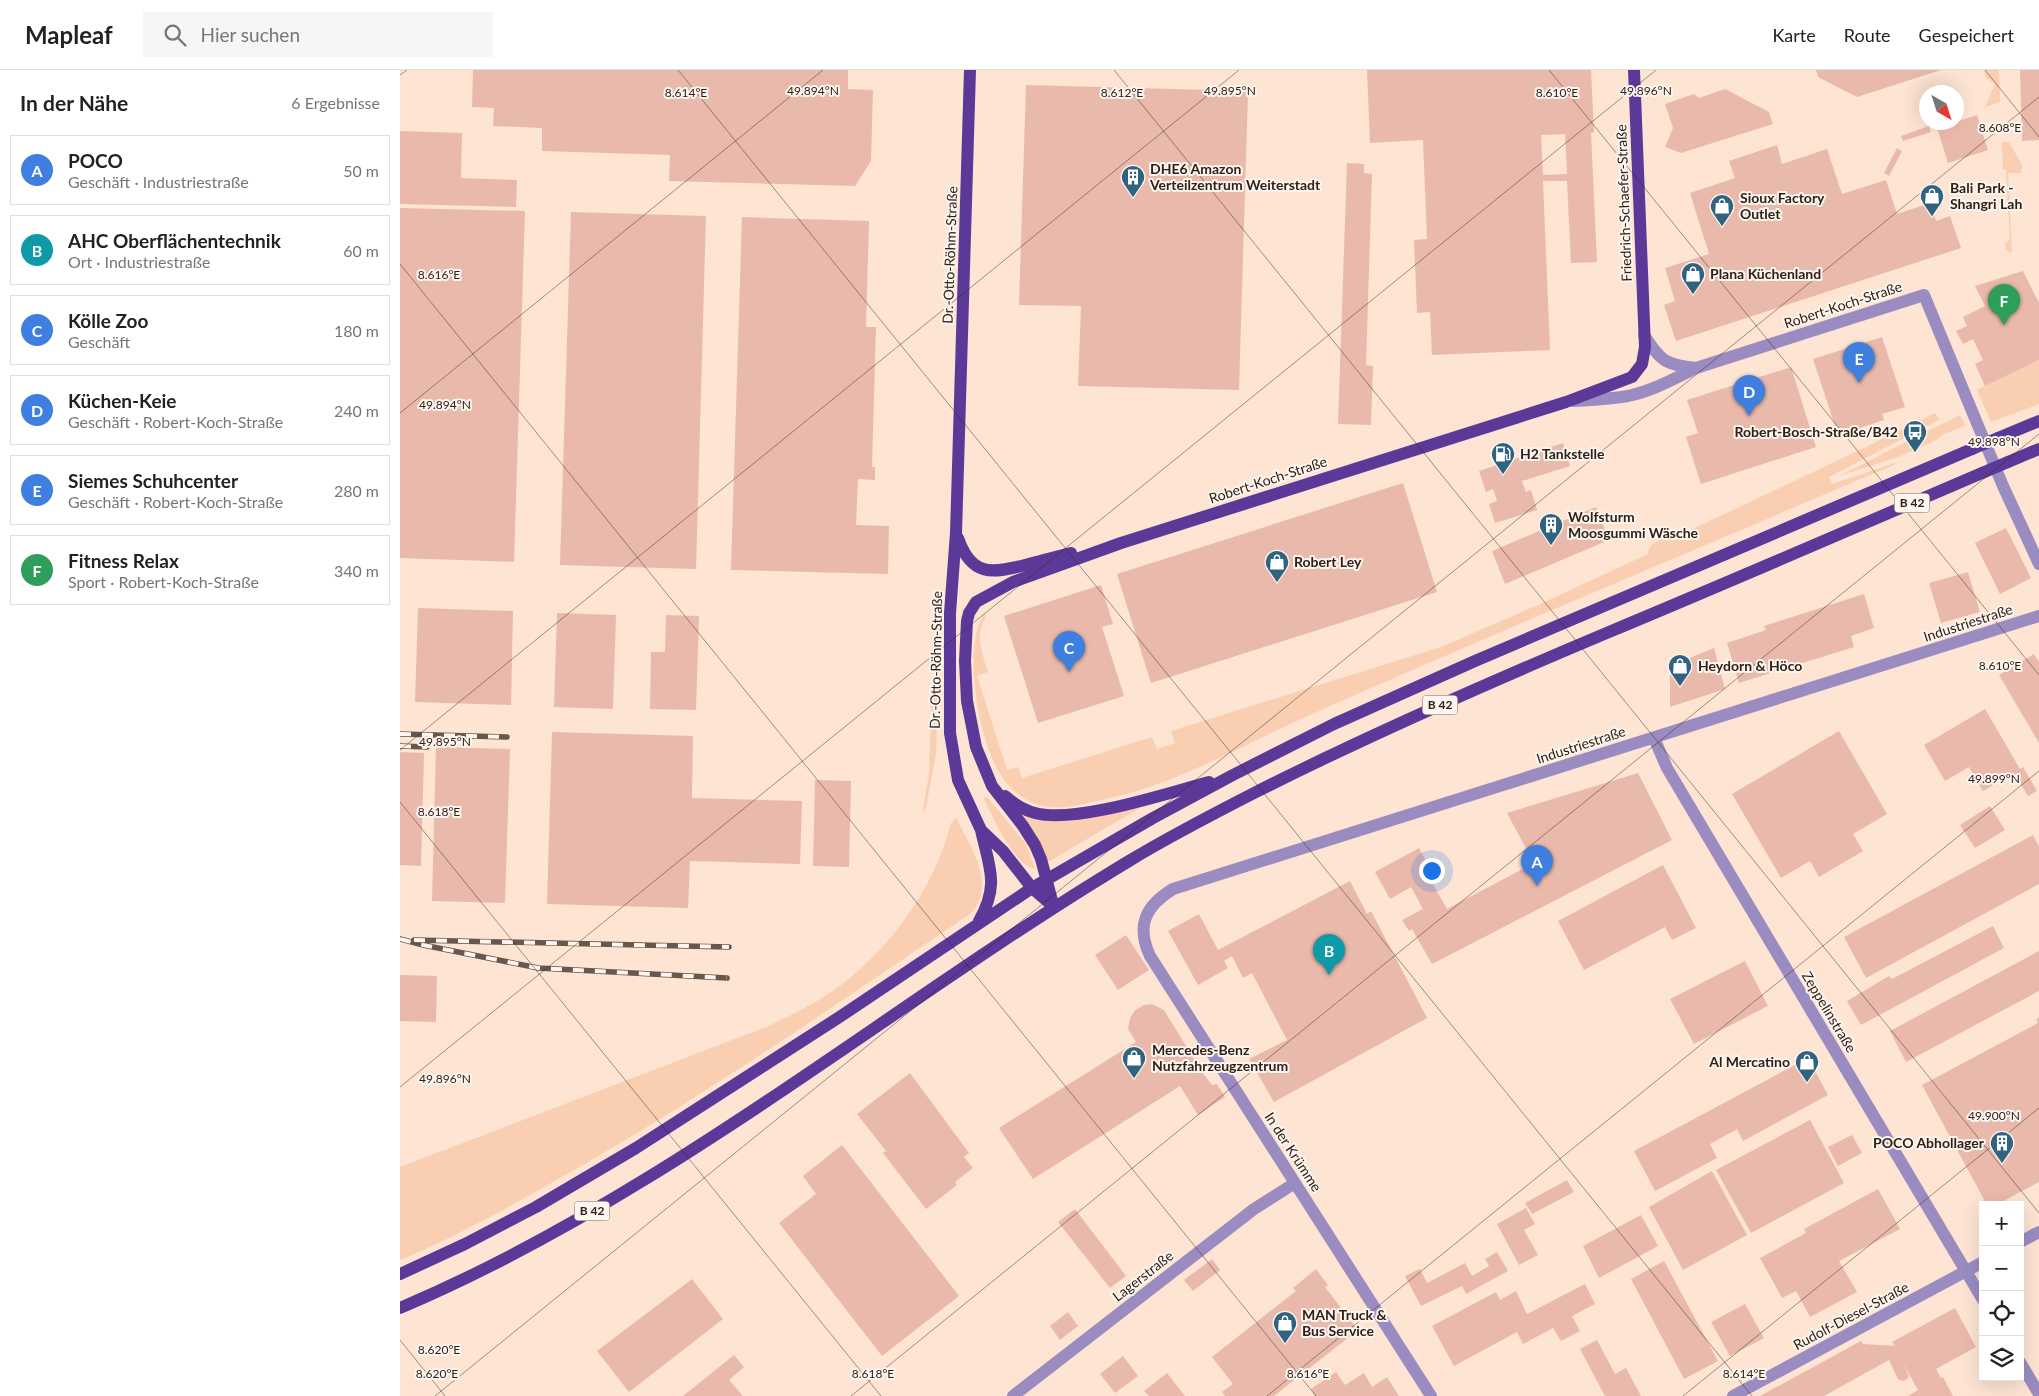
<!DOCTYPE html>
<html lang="de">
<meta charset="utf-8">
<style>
body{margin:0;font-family:Lato,sans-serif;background:#f6f6f6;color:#222}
.controls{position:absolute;right:15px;bottom:15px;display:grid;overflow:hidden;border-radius:0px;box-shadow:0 5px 20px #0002}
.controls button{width:45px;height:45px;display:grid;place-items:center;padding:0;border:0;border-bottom:1px solid #e0e0e0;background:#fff;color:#222;font:25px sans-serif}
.compass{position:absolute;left:1519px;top:15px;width:45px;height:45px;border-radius:50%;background:#fff;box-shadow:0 5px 20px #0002;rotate:141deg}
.you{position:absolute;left:1031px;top:800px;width:18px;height:18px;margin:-12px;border:4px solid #fff;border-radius:50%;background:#1a73e8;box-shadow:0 0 0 8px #1a73e833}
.badge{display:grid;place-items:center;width:32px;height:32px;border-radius:50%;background:#306380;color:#fff;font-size:16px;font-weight:700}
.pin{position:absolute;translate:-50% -41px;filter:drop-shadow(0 1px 2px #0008)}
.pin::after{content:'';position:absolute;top:26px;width:18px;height:15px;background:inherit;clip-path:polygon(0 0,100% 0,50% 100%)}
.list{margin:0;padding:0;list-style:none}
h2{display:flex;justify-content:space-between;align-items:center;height:65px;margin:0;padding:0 20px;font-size:21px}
h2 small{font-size:16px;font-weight:400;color:#767676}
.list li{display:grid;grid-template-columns:32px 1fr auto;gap:15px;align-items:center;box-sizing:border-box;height:70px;margin:0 10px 10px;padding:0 10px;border:1px solid #e0e0e0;border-radius:0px}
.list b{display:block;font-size:19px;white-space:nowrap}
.list p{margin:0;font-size:16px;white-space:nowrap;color:#767676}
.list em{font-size:16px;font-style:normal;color:#767676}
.icon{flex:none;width:28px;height:28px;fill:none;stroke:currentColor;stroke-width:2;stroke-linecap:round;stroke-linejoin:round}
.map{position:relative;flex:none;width:1639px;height:1326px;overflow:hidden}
header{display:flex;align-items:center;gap:30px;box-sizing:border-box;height:70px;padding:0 25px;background:#fff;border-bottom:1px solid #e0e0e0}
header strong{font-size:24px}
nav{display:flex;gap:28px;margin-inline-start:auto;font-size:18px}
.search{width:350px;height:45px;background:#f6f6f6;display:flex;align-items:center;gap:12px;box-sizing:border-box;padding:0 18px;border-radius:0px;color:#767676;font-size:19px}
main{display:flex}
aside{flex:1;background:#fff}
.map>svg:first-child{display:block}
.green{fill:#faceb0}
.building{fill:#e9baac;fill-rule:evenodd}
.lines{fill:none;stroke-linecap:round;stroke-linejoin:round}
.minor{stroke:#9a8cc1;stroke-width:12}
.major{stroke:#5c3999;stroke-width:12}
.rail-casing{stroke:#69574b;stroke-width:5.5}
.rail{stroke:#fdf5ef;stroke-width:4;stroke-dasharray:11;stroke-linecap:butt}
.major-bridge{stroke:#5c3999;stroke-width:12}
.ticks{fill:none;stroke:#302117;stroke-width:1;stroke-opacity:0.45}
.labels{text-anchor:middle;stroke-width:4;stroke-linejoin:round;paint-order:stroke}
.shield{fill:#fdf5ef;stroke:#6e6158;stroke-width:1}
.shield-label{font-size:12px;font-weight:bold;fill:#302117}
.poi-label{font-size:14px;font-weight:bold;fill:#302117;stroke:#fdf5ef;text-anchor:start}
.street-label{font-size:14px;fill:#302117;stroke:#fdf5ef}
.ticks-label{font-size:12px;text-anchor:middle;fill:#302117;stroke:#fdf5ef;stroke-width:4;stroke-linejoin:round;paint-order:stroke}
</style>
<header>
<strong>Mapleaf</strong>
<div class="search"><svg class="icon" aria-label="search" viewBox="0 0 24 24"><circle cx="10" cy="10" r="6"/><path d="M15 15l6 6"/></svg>Hier suchen</div>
<nav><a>Karte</a><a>Route</a><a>Gespeichert</a></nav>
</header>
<main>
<aside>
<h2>In der Nähe<small>6 Ergebnisse</small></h2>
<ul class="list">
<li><span class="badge" style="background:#3f7fe0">A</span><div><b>POCO</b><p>Geschäft · Industriestraße</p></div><em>50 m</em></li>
<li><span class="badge" style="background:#0f9aa8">B</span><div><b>AHC Oberflächentechnik</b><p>Ort · Industriestraße</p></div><em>60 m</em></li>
<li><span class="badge" style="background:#3f7fe0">C</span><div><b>Kölle Zoo</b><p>Geschäft</p></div><em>180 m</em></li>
<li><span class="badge" style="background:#3f7fe0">D</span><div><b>Küchen-Keie</b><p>Geschäft · Robert-Koch-Straße</p></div><em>240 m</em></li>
<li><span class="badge" style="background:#3f7fe0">E</span><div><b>Siemes Schuhcenter</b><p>Geschäft · Robert-Koch-Straße</p></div><em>280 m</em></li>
<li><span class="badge" style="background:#2e9e5b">F</span><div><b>Fitness Relax</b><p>Sport · Robert-Koch-Straße</p></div><em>340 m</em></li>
</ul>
</aside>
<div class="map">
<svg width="1639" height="1326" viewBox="0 0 1639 1326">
<rect width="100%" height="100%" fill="#fde4d3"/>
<path class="green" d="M1584,0H1599L1600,32L1585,37L1595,14L1586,8Z
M1602,72H1609L1622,95L1621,103H1608L1612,183L1606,180L1605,173L1610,170L1606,100L1603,99Z
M1639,290V334L1591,352L1577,320Z
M1535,343L1539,350L1429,407L1432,414L1495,393L1496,394C1323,468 1150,540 978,615C943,630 907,646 873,662C813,691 762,718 697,731C682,734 666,739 651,737C608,733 591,693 582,657C574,626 567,571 584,544L586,547C574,565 582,583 588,602L577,606L607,700L618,697L622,708L752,667L757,679L775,673L771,661L1041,577L1138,535L1248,484C1249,469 1269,468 1280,465L1466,377Z
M1560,345L1565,356L1544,364L1536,370L1498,387L1439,406Z
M538,618L536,684L526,737L525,741H523L529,703L532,623Z
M583,727L588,728L626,774L635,799C614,796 592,745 583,727Z
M740,738L648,792L619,743L644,751H666Z
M556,748C570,775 598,817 570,844C444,929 319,1016 188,1092C127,1127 65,1163 0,1190V1097L366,957C388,947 410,936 430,923C487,884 534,820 551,753Z"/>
<path class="building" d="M73,0H448V19L473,20L471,91L455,116L269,111L270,85L142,81V58L93,56L94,38L72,37Z
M967,0H1191L1194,62L1191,63L1197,192L1171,193L1167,111H1143L1150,280L1032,285L1030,242L1017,243L1014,170L1027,169L1023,70L970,73ZM1165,64L1167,104L1143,105L1141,65Z
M1416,0H1541L1457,27L1418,7Z
M1620,0H1639V70L1622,71Z
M626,15L848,21L839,320L678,316L681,236L619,235Z
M1325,19L1369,42L1373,54L1281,83L1265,77L1273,58L1265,34L1294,24L1299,28Z
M1577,45L1588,80L1548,93L1537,58Z
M1529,56L1531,62L1503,71L1501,66Z
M0,61L62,63L61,108L117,110L116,137L0,134Z
M1377,75L1382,94L1427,79L1442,124L1486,110L1497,144L1530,133L1536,151L1550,146L1561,178L1276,271L1264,235L1275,231L1265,198L1309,184L1290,123L1335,108L1329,91Z
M1497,78L1502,81L1489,106L1484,103Z
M947,93L964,94V103L972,104L966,295L973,296L971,355L938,354Z
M0,138L125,141L114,492L0,488Z
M171,142L306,146L296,499L160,495Z
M342,147L469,151L466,257H476L472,397H475V410L458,409L456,455L489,456L488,504L331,500Z
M1623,201L1639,233V290L1585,316L1575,294L1583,290L1573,269L1563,274L1556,261L1567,256L1563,247L1585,236L1575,216Z
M1482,267L1505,337L1482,344L1484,350L1438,365L1413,289Z
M1391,297L1416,377L1301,414L1286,367L1298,363L1287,330Z
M1163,373L1170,396L1122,411L1126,422L1131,420L1137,440L1095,453L1089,434L1097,431L1093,419L1086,422L1079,401Z
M1003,413L1037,522L751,613L717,504Z
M1196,437L1209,470L1105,514L1092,481Z
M1606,458L1631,508L1600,524L1575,473Z
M1568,502L1580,542L1541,553L1529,513Z
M701,515L713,554L702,557L724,626L638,653L604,546Z
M1464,524L1474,558L1451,566L1454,577L1339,613L1327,573L1366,560L1364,556Z
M18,538L113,541L111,635L15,632Z
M157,543L216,545L213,639L154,637Z
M266,545L299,546L296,640L250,639L251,582H265Z
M1314,578L1325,619L1270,637V596Z
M1634,584L1639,592V673L1599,605Z
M1585,639L1620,699L1623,697L1637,721L1628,726L1614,703L1583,721L1569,697L1545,711L1524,675Z
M1439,661L1487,744L1453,764L1463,781L1419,807L1410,791L1381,808L1332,724Z
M152,662L293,666L292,728L402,731L400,794L290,791L288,838L147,834Z
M36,677L110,679L105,833L32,831Z
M0,682L24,683L21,796L0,795Z
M1238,703L1272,770L1032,894L1012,859L1009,861L1002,850L1023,839L1011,817L990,829L975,802L1019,778L1033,804L1029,807L1047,839L1134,793L1107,743Z
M415,710L451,711L449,797L413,796Z
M1590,736L1605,760L1575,778L1560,755Z
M1633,765L1639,777V814L1466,908L1444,867Z
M1263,795L1296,858L1272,870L1265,857L1184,900L1158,851Z
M950,811L967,844L971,841L1027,948L874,1032L849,989L887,970L852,903L843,908L832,886L824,891L828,898L798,915L768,861L799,844L818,880Z
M1593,856L1604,878L1461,955L1447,931L1489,906L1492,909Z
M726,865L749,900L718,920L695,885Z
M1639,881V921L1506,992L1490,961Z
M1345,891L1368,936L1294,974L1270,929Z
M0,905L37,906L36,952L0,951Z
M752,934L764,940L802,1002L812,1015L817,1014L825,1027L798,1045L780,1016L633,1109L599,1058L736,972L728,959L730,948L735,940L744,935Z
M1639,948V1112L1596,1135H1587L1522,1015L1638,953L1636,949Z
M1408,988L1428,1025L1343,1071L1337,1059L1310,1074L1317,1088L1255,1121L1234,1081Z
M510,1003L569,1083L564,1087L573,1098L555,1112L557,1115L526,1139L483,1083L486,1081L457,1044Z
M1410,1050L1444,1113L1351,1163L1316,1100Z
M1452,1065L1462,1083L1438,1096L1428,1077Z
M442,1075L559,1226L482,1286L379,1153L416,1124L403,1106Z
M1312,1101L1347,1165L1283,1200L1249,1137Z
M1167,1110L1174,1122L1132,1144L1125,1133Z
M1478,1119L1500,1159L1439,1191L1457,1222L1410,1247L1396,1221L1382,1228L1360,1188L1406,1163L1404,1159Z
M1126,1138L1135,1154L1124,1160L1138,1185L1119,1195L1097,1154Z
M675,1139L726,1206L710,1218L658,1152Z
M1241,1145L1258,1176L1199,1208L1183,1176Z
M1097,1182L1108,1201L1066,1224L1062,1216L1021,1236L1005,1206L1020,1199L1027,1213L1065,1193L1072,1206L1089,1196L1085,1189Z
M812,1189L820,1200L793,1221L784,1210Z
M1264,1191L1318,1291L1284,1309L1231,1209Z
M916,1199L928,1215L925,1217L958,1260L874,1326H825L822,1322L833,1314L812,1287L896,1221L893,1218Z
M292,1209L323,1249L229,1322L197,1281Z
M1185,1214L1195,1234L1172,1246L1180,1261L1161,1271L1153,1258L1123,1274L1117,1262L1054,1296L1032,1256L1096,1222L1100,1230L1116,1221L1127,1244Z
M1345,1234L1364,1268L1330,1286L1311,1252Z
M1555,1238L1576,1277L1536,1299L1541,1308L1543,1307L1553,1326H1508L1518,1320L1503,1293L1509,1306L1507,1309L1503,1311L1498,1309L1489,1290L1424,1326H1360L1461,1271L1463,1274L1495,1276L1492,1272Z
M668,1242L678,1256L660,1270L650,1256Z
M1197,1270L1215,1304L1226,1298L1241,1326H1205L1180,1279Z
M334,1285L344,1297L329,1310L343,1326H283Z
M723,1286L738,1306L715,1323L700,1304Z
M936,1302L945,1315L964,1303L972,1317L987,1307L999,1326H915L911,1319Z
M767,1303L785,1326H749L744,1321Z"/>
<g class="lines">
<path class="minor" d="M1244,265C1260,291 1266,295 1296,298
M1174,331C1192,330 1210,329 1228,326C1252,321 1274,309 1296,298L1524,225L1603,416L1639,494
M1254,668L1267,698L1583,1230
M1620,1172L1639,1162
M1620,1292L1639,1324
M613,1326L854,1139L895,1113
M1031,1326L750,886C736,856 745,836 773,819L1639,546
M1333,1326L1583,1192"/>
<path class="major" d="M570,0L556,463L550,543V663L558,710L581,760L603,781L632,818L654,837
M1598,368L1639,351
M1608,392L1639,379
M558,468C571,506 591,504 625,495C640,491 655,487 671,483
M605,726C614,734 624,740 635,743C675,754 768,723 809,712
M654,838L641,789L635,775L623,756L592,716L576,677L567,631L565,591L567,551L569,543L576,532L613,512L721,473L1166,332L1232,307L1242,294L1245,277L1234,0
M579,851C600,814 589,797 581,760
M0,1204L65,1174L136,1137L236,1078L438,948L632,818L753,748L831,706L934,654L1075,591L1572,379
M0,1238C264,1126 485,938 729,791C770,766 813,744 856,722C971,664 1090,612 1209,562C1334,510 1458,456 1582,403"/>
<g class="rail-casing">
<path id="rail" d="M0,664L107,667
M0,676L27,677
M0,869L23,875L138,898L327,908
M14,870L329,877"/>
</g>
<use href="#rail" class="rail"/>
<path class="major-bridge" d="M1572,379L1598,368
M1582,403L1608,392"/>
</g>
<path class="ticks" d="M278,0L1352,1326M714,0L1639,1143M1149,0L1639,605M1585,0L1639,67M0,5L7,0M0,194L916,1326M0,343L423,0M0,680L839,0M0,732L481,1326M0,1017L1256,0M0,1270L45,1326M35,1326L1639,27M451,1326L1639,364M867,1326L1639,701M1283,1326L1639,1038"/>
<defs>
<g id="building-pin" transform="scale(1.25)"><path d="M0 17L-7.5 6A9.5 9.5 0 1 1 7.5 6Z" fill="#306380" stroke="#fdf5ef"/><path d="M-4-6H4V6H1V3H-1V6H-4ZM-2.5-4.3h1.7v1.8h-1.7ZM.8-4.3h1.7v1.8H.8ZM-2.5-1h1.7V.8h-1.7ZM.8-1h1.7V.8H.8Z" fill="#fff"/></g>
<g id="shop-pin" transform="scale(1.25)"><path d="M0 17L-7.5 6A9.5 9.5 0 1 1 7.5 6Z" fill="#306380" stroke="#fdf5ef"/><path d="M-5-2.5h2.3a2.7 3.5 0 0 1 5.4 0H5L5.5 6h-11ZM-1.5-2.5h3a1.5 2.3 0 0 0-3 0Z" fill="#fff"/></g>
<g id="bus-pin" transform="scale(1.25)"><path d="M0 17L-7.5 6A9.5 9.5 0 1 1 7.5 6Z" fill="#306380" stroke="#fdf5ef"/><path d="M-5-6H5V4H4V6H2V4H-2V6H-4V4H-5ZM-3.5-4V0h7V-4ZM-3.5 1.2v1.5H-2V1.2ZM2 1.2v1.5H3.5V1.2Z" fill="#fff"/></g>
<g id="fuel-pin" transform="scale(1.25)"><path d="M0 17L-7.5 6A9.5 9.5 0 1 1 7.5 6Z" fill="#306380" stroke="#fdf5ef"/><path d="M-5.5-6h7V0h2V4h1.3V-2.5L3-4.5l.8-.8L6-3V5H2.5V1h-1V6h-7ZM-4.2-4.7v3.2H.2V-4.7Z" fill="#fff"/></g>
</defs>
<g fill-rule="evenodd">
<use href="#building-pin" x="733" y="107"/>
<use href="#shop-pin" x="1532" y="126"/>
<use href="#shop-pin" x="1322" y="136"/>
<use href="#shop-pin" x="1293" y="204"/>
<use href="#bus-pin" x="1515" y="362"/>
<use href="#fuel-pin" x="1103" y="384"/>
<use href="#building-pin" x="1151" y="455"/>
<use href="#shop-pin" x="877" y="492"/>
<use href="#shop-pin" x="1280" y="596"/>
<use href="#shop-pin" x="734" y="988"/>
<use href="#shop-pin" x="1407" y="992"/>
<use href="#building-pin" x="1602" y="1073"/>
<use href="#shop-pin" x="885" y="1253"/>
</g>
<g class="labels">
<g class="shield">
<rect x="1494.5" y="423.5" width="35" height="19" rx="4"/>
<rect x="1022.5" y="625.5" width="35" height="19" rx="4"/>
<rect x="174.5" y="1131.5" width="35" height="19" rx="4"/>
</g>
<g class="shield-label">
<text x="1512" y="437">B 42</text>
<text x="1040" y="639">B 42</text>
<text x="192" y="1145">B 42</text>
</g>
<g class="poi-label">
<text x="750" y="104">DHE6 Amazon<tspan x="750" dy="16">Verteilzentrum Weiterstadt</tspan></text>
<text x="1550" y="123">Bali Park -<tspan x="1550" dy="16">Shangri Lah</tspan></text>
<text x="1340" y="133">Sioux Factory<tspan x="1340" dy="16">Outlet</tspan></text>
<text x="1310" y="209">Plana Küchenland</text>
<text x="1498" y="367" text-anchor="end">Robert-Bosch-Straße/B42</text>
<text x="1120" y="389">H2 Tankstelle</text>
<text x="1168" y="452">Wolfsturm<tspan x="1168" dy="16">Moosgummi Wäsche</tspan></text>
<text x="894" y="497">Robert Ley</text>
<text x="1298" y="601">Heydorn &amp; Höco</text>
<text x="752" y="985">Mercedes-Benz<tspan x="752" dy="16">Nutzfahrzeugzentrum</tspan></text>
<text x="1390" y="997" text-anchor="end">Al Mercatino</text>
<text x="1584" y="1078" text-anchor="end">POCO Abhollager</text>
<text x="902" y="1250">MAN Truck &amp;<tspan x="902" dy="16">Bus Service</tspan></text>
</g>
<g class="street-label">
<text transform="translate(1224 133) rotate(-92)" y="5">Friedrich-Schaefer-Straße</text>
<text transform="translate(550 185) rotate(-88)" y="5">Dr.-Otto-Röhm-Straße</text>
<text transform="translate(1443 235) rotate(-18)" y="5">Robert-Koch-Straße</text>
<text transform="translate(868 410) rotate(-18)" y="5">Robert-Koch-Straße</text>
<text transform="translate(1568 553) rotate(-18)" y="5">Industriestraße</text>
<text transform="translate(536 590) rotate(-89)" y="5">Dr.-Otto-Röhm-Straße</text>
<text transform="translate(1181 675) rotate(-18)" y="5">Industriestraße</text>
<text transform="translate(1429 942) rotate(59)" y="5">Zeppelinstraße</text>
<text transform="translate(893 1082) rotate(57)" y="5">In der Krümme</text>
<text transform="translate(743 1206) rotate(-38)" y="5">Lagerstraße</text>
<text transform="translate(1451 1246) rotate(-28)" y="5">Rudolf-Diesel-Straße</text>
</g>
</g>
<g class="ticks-label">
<text x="413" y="25">49.894°N</text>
<text x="830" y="25">49.895°N</text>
<text x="1246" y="25">49.896°N</text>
<text x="286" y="27">8.614°E</text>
<text x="722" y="27">8.612°E</text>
<text x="1157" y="27">8.610°E</text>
<text x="1600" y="62">8.608°E</text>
<text x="39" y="209">8.616°E</text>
<text x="45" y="339">49.894°N</text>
<text x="1594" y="376">49.898°N</text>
<text x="1600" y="600">8.610°E</text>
<text x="45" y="676">49.895°N</text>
<text x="1594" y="713">49.899°N</text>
<text x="39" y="746">8.618°E</text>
<text x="45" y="1013">49.896°N</text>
<text x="1594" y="1050">49.900°N</text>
<text x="39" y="1284">8.620°E</text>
<text x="37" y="1308">8.620°E</text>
<text x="473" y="1308">8.618°E</text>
<text x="908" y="1308">8.616°E</text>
<text x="1344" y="1308">8.614°E</text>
</g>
</svg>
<div class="controls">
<button>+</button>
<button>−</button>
<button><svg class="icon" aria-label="locate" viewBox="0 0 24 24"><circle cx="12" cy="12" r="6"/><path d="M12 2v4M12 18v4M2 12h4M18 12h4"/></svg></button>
<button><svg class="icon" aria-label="layers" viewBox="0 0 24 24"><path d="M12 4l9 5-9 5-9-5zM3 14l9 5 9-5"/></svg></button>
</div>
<svg class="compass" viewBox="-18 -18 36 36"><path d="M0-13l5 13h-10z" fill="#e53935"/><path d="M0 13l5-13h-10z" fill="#767676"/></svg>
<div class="you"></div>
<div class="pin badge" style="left:1137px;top:816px;background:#3f7fe0">A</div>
<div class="pin badge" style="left:929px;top:905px;background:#0f9aa8">B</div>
<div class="pin badge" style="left:669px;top:602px;background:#3f7fe0">C</div>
<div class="pin badge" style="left:1349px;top:346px;background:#3f7fe0">D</div>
<div class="pin badge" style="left:1459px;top:313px;background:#3f7fe0">E</div>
<div class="pin badge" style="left:1604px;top:255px;background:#2e9e5b">F</div>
</div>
</main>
